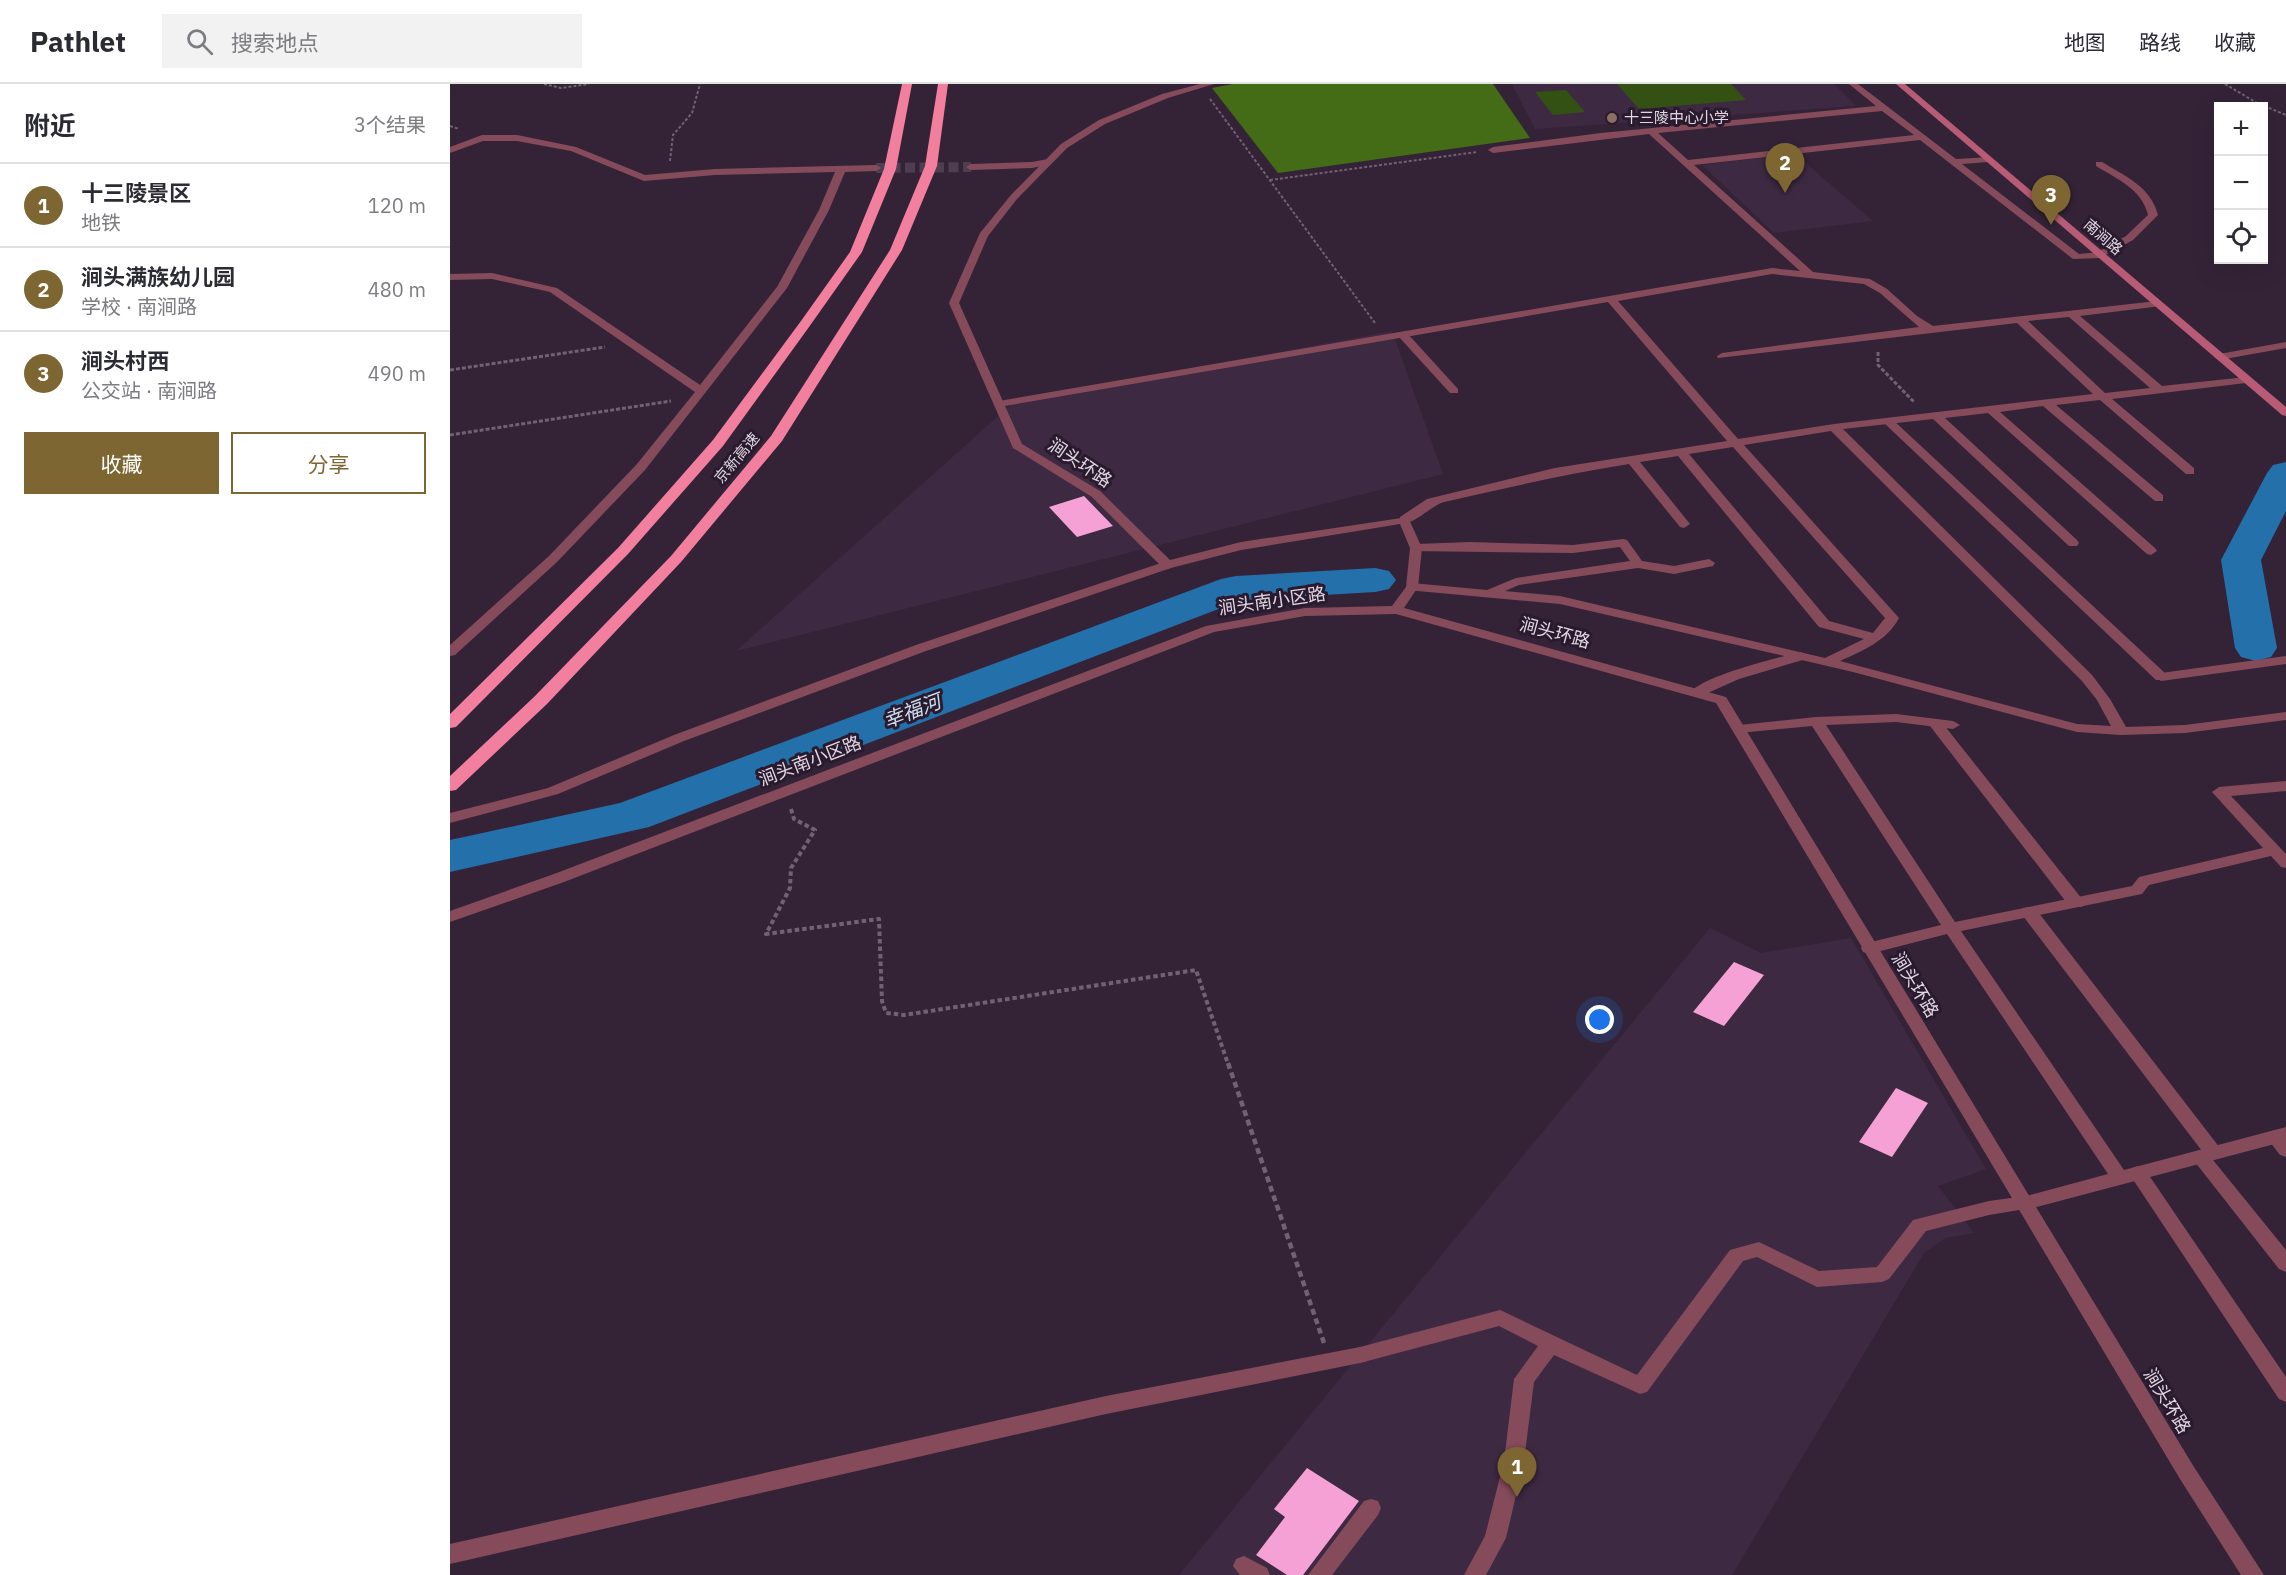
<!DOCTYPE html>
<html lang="zh">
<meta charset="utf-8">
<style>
body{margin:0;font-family:"IBM Plex Sans","Noto Sans SC",sans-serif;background:#f2f2f3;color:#2b2b33}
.controls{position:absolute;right:18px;top:18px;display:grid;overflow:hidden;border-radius:0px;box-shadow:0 6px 24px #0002}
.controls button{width:54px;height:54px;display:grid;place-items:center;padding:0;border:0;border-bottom:2px solid #e1e1e2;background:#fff;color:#2b2b33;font:30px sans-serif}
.you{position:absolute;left:1150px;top:936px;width:21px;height:21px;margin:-15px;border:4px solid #fff;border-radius:50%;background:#1a73e8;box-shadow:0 0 0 9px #1a73e833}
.badge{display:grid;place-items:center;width:39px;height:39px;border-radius:50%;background:#7e6633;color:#fff;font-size:20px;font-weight:700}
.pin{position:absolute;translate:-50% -50px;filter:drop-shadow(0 2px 3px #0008)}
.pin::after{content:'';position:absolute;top:32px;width:21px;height:18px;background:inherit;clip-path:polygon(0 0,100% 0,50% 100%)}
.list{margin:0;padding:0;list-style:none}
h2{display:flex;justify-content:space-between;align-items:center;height:78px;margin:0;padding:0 24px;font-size:26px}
h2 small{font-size:20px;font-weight:400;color:#7c7c81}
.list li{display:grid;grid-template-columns:39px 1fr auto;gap:18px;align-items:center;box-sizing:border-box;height:84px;padding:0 24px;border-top:2px solid #e1e1e2}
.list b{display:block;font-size:22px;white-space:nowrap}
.list p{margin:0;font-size:20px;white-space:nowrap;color:#7c7c81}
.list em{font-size:20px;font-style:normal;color:#7c7c81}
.actions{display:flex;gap:12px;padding:18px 24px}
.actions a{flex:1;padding:14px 0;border:2px solid #7e6633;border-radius:0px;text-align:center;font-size:21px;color:#7e6633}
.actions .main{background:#7e6633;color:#fff}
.icon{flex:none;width:33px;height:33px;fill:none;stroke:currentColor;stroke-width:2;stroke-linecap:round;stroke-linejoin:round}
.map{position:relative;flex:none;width:1836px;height:1491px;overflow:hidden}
header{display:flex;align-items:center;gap:36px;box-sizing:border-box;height:84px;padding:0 30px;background:#fff;border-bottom:2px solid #e1e1e2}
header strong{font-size:28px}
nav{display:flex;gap:33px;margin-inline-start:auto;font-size:21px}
.search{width:420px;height:54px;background:#f2f2f3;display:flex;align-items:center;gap:15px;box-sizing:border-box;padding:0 21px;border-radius:0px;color:#7c7c81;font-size:22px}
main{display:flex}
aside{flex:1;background:#fff}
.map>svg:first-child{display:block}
.built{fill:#3e2943}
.green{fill:#345114}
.forest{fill:#446b16}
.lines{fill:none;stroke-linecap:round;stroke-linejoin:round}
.river{fill:#2370ab;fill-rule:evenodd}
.building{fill:#f5a1d5}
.minor-tunnel{stroke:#4e3e51;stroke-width:10;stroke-dasharray:10 4.5;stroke-linecap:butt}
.path-far3{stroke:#706173;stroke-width:2;stroke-dasharray:3 2;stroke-linecap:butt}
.path-far2{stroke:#706173;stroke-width:3;stroke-dasharray:4 2;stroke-linecap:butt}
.path-far1{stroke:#706173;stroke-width:4;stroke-dasharray:4.5 3;stroke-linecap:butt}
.path{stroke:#706173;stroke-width:4.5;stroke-dasharray:6 4;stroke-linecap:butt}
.service{fill:#864b5a;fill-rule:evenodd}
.minor{fill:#864b5a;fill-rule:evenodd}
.tertiary{fill:#864b5a;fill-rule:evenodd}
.secondary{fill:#b85b75;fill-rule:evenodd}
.motorway{fill:#f27f9e;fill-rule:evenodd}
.education-dot{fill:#8d6e63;stroke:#291a2d;stroke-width:2}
.labels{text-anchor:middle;stroke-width:6;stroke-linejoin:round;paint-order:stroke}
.far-poi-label{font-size:15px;fill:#e1d6e3;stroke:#291a2d;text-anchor:start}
.far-street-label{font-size:15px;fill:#e1d6e3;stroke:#291a2d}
.street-label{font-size:18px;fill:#e1d6e3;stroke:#291a2d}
.water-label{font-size:20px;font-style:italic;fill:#cbdced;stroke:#291a2d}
</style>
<header>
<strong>Pathlet</strong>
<div class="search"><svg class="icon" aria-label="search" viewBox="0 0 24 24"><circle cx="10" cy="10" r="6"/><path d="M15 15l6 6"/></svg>搜索地点</div>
<nav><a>地图</a><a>路线</a><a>收藏</a></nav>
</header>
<main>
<aside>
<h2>附近<small>3个结果</small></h2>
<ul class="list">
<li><span class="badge">1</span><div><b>十三陵景区</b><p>地铁</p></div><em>120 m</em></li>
<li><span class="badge">2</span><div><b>涧头满族幼儿园</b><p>学校 · 南涧路</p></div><em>480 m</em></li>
<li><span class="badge">3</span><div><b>涧头村西</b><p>公交站 · 南涧路</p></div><em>490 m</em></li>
</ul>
<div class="actions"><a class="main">收藏</a><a>分享</a></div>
</aside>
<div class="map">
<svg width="1836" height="1491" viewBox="0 0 1836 1491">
<rect width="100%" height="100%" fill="#342337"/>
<path class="built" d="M1062,0H1384L1406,22L1085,45Z
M1345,70L1423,137L1324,149L1252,81Z
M942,247L993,390L286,567L565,317Z
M1260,844L1311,869L1401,854L1536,1085L1488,1102L1524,1149L1495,1154L1474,1169L1282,1491H729Z"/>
<path class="green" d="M1167,0H1281L1296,16L1189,25Z
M1116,6L1135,28L1103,31L1085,8Z"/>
<path class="forest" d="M783,0H1043L1080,54L828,89L762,4Z"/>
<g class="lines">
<path class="river" d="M1836,378V427L1811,476L1827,564L1821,573L1806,577L1791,573L1785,564L1771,476L1817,389L1823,381Z
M925,484L939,487L946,496L939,505L925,508L792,516L199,743L0,788V756L170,719L771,495L786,492Z"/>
</g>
<path class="building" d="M634,412L663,442L627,453L599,423Z
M1284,878L1314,891L1274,942L1243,928Z
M1446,1004L1478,1019L1442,1073L1409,1058Z
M857,1384L909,1417L853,1491H837L806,1471L835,1433L824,1425Z"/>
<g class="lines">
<path class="minor-tunnel" d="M426,84L521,83"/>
<path class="path-far3" d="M94,0L111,4L139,0
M1775,0L1807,19L1836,31
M760,15L925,239
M0,42L9,45
M220,77L223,51L242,29L250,0
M820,96L1027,68"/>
<path class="path-far2" d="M1428,268V281L1464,318
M0,286L155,263
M0,351L221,317"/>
<path class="path-far1" d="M341,725L344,735L365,746L341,784L340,804L316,850L429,835L432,917L436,929L454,931L746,886L778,980"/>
<path class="path" d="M778,979L874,1259"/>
<path class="service" d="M1646,78H1652C1675,92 1701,103 1708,131L1683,156L1650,174L1646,173V169L1676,152L1698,131C1692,105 1667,95 1646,82Z
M953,248L957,249L1008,305V309H1000L949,253V249Z
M1438,334L1442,335L1716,590L1718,593L1716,596H1706L1434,339V335Z
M1351,568L1358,572L1356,575L1289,595L1251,612L1246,613L1239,609C1255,591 1326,574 1351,568Z
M1485,635L1490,636L1632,815L1634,819L1632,823H1620L1480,642L1478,639Z
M1579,823L1585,824L1770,1064L1773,1069L1770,1074L1763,1076L1836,1166V1188L1829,1185L1745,1078L1742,1073L1745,1068L1752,1067L1573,832L1571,828L1573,824Z
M1825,1046L1831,1048L1836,1054V1073L1830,1071L1816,1053L1819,1048Z
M1688,1082L1694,1084L1836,1293V1318L1829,1315L1682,1094L1679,1089L1682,1084Z
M1575,1112L1581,1114L1584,1119L1581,1124L1539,1131L1476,1147L1439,1195L1432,1198L1367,1203L1307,1173L1293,1177L1197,1308L1190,1310L1104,1271L1084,1298L1074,1377L1056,1454L1036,1491H1014L1035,1452L1054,1377L1064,1295L1088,1262L1049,1242L910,1279L903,1277L900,1271L903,1265L910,1263L1050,1226L1187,1291L1280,1166L1309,1158L1369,1187L1427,1183L1463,1136L1539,1117Z
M921,1415L928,1417L931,1424L928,1431L882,1491H858L914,1417Z
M794,1472L817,1484L820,1491H790L783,1482L786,1475Z"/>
<path class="minor" d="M1399,0H1408L1506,75L1541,73V77L1538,78L1512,80L1629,170L1650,168L1655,171L1650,174L1623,175L1470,56L1244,81L1363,188L1420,195L1437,205L1467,232L1483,242L1707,217L1711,218V222L1630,232L1712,302L1796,293L1802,296L1796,299L1662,315L1744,384V390H1736L1650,316L1606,321L1713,411V417H1705L1593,322L1550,328L1705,464L1707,467L1701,471L1697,470L1538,329L1495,334L1627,456L1629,459L1627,462H1619L1483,335L1393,345L1642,591L1660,615L1676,643L1735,641L1836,628V636L1735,649L1671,651L1627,648L1403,588L1110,520L957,506L956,503L962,499L1037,506L1066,494L1180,477L1170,463L1123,469L962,467L960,464L962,461L966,460L1020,458L1123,461L1173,455L1177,456L1192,477L1224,482L1259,475L1265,479L1263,482L1224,490L1188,484L1069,501L1055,507L1110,512L1375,574L1414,555L1369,543L1228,372L1190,378L1240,440L1234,444L1230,443L1179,380C1116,390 1056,404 994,418C980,422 964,442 950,439V433L977,415L1105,384L1277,357L1158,218L549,323L543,320L549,317L1322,184L1350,187L1199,50L1043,69L1038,66L1043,63L1151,49L1426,22ZM1432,27L1464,51L1238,76L1208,49ZM1322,190L1414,200L1430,209L1469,243L1272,269L1267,272L1268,274L1567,239L1643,310L1384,340L1288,355L1168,217ZM1619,233L1700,304L1655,309L1578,237ZM1381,347L1632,597L1647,616L1661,642L1627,640L1390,577C1412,567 1437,557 1449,534L1294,361ZM1283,363L1435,534L1423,549L1379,537L1239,370Z
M67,51L126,63L195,91L265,85L426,81L431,84L426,87L395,88L379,126L337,204L195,386L107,478L5,571L0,572V561L99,472L187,380L245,308L100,208L42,195L0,196V190L42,189L107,204L250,301L327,203L369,126L385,88L265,91L194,97L121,67L67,57H33L0,69V63L32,51Z
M598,75L603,78L601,80L582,84L521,86L516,83L521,80L582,78Z
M1836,258V264L1769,276L1764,273L1769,270Z
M717,477L721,478L723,481L721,484L476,567L234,657L108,710L0,739V729L98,704L224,651L466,561Z
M1836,572V580L1711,597L1704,593L1711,589Z
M1446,630L1503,637L1510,641L1503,645L1446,638L1376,641L1505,838L1682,802L1689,793L1813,764L1762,708L1769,703L1836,697V707L1781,712L1836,770V784L1831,783L1821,772L1699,801L1692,810L1687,811L1511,847L1674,1086L1836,1043V1057L1575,1126L1569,1124L1566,1119L1569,1114L1658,1090L1497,850L1419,870L1413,868L1411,864L1413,860L1491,841L1362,642L1289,649L1282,645L1289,641L1366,633Z
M910,1263L917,1265L920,1271L917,1277L910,1279L656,1330L0,1480V1460L656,1312Z"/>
<path class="tertiary" d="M750,0H764L718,14L655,40L617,64L567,115L538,152L509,219L572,360L650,407L720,476L791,458L958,433L972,464L968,503L954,524L1276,613L1744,1383L1814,1491H1791L1730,1395L1266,619L946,530L855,532L764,548L114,798L0,838V827L104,790L756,542L855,524L942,522L956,503L960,464L950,440L791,466L717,485L713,484L642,413L563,364L499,219L530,149L561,111L611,60L649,36L712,10Z"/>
<path class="secondary" d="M1446,0H1455L1836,323V332L1832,331Z"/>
<path class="motorway" d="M452,0H462L446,85L412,168L359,243L273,362L178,470L6,643L0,644V630L168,464L263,356L351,237L400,168L434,85Z
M488,0H498L487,82L452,166L332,357L231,478L97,620L6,706L0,707V692L85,612L221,472L321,352L440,166L475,82Z"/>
</g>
<circle class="education-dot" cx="1162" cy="34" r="6"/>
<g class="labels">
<g class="far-poi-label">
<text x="1174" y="39">十三陵中心小学</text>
</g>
<g class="far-street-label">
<text transform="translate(1653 153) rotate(41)" y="5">南涧路</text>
<text transform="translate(287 374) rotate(-50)" y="5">京新高速</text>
</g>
<g class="street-label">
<text transform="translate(630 379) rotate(34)" y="6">涧头环路</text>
<text transform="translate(822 517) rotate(-8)" y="6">涧头南小区路</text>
<text transform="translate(1105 549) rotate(15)" y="6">涧头环路</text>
<text transform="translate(360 677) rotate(-21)" y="6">涧头南小区路</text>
<text transform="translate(1465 901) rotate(59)" y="6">涧头环路</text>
<text transform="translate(1717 1317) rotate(59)" y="6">涧头环路</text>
</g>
<g class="water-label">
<text transform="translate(462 627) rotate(-21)" y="7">幸福河</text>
</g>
</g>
</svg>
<div class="controls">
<button>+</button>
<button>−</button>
<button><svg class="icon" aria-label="locate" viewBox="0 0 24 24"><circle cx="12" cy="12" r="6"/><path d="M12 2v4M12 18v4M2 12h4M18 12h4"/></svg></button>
</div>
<div class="you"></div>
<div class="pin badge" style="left:1067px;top:1413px">1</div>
<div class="pin badge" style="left:1335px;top:109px">2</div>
<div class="pin badge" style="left:1601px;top:141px">3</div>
</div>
</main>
